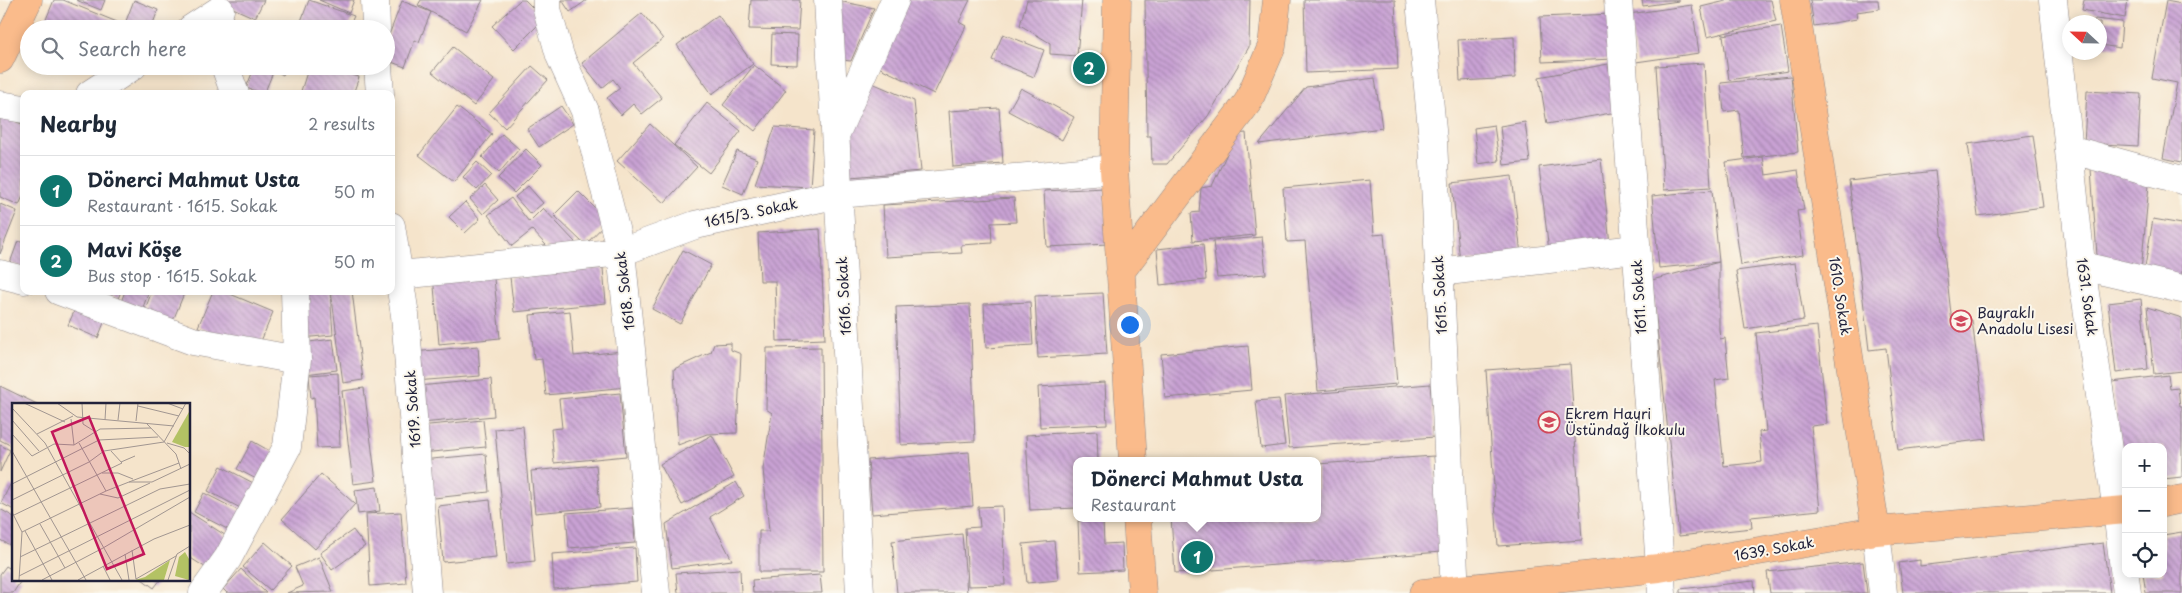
<!DOCTYPE html>
<meta charset="utf-8">
<style>
body{margin:0;font-family:"Playpen Sans",sans-serif;background:#f6f6f7;color:#1f2937}
.controls{position:absolute;right:15px;bottom:15px;display:grid;overflow:hidden;border-radius:10px;box-shadow:0 2px 12px #0003}
.controls button{width:45px;height:45px;display:grid;place-items:center;padding:0;border:0;border-bottom:1px solid #e0e1e3;background:#fff;color:#1f2937;font:25px sans-serif}
.compass{position:absolute;left:2062px;top:15px;width:45px;height:45px;border-radius:50%;background:#fff;box-shadow:0 2px 12px #0003;rotate:292deg}
.you{position:absolute;left:1129px;top:324px;width:18px;height:18px;margin:-12px;border:4px solid #fff;border-radius:50%;background:#1a73e8;box-shadow:0 0 0 8px #1a73e833}
.badge{display:grid;place-items:center;width:32px;height:32px;border-radius:50%;background:#0f766e;color:#fff;font-size:16px;font-weight:700}
.pin{position:absolute;translate:-50% -50%;border:2px solid #fff;box-shadow:0 1px 5px #0006}
.popup{position:absolute;left:1073px;top:457px;width:248px;height:65px;box-sizing:border-box;display:grid;place-content:center;border-radius:10px;background:#fff;filter:drop-shadow(0 1px 4px #0005);font-size:16px;white-space:nowrap;color:#747a83}
.popup b{font-size:19px;color:#1f2937}
.popup::after{content:'';position:absolute;left:50%;top:100%;margin-left:-10px;border:10px solid transparent;border-top-color:#fff}
.list{margin:0;padding:0;list-style:none}
h2{display:flex;justify-content:space-between;align-items:center;height:65px;margin:0;padding:0 20px;font-size:21px}
h2 small{font-size:16px;font-weight:400;color:#747a83}
.list li{display:grid;grid-template-columns:32px 1fr auto;gap:15px;align-items:center;box-sizing:border-box;height:70px;padding:0 20px;border-top:1px solid #e0e1e3}
.list b{display:block;font-size:19px;white-space:nowrap}
.list p{margin:0;font-size:16px;white-space:nowrap;color:#747a83}
.list em{font-size:16px;font-style:normal;color:#747a83}
.icon{flex:none;width:28px;height:28px;fill:none;stroke:currentColor;stroke-width:2;stroke-linecap:round;stroke-linejoin:round}
.map{position:relative;flex:none;width:2182px;height:593px;overflow:hidden}
.search{position:absolute;background:#fff;box-shadow:0 2px 12px #0003;left:20px;top:20px;width:375px;height:55px;display:flex;align-items:center;gap:12px;box-sizing:border-box;padding:0 18px;border-radius:28px;color:#747a83;font-size:19px}
.panel{position:absolute;background:#fff;box-shadow:0 2px 12px #0003;left:20px;top:90px;width:375px;height:205px;border-radius:10px}
.map>svg:first-child{display:block}
.building{fill:url(#building-back-hatch)}
.lines{fill:none;stroke-linecap:round;stroke-linejoin:round}
.minor-casing{stroke:#8c8383;stroke-width:29}
.major-casing{stroke:#8c8383;stroke-width:29}
.minor{stroke:#fff;stroke-width:28}
.major{stroke:#fabb8b;stroke-width:28}
.labels{text-anchor:middle;stroke-width:4;stroke-linejoin:round;paint-order:stroke}
.street-label{font-size:14px;fill:#22223b;stroke:#fbf7ec}
.poi-label{font-size:14px;fill:#22223b;stroke:#fbf7ec;text-anchor:start}
.inset-road{fill:none;stroke:#a19691;stroke-width:1}
.view{fill:#c2185b;fill-opacity:0.15;stroke:#c2185b;stroke-width:2.5}
.inset-edge{fill:none;stroke:#22223b;stroke-width:2.5}
</style>
<div class="map">
<svg width="2182" height="593" viewBox="0 0 2182 593">
<defs>
<pattern id="building-back-hatch" width="6" height="6" patternUnits="userSpaceOnUse" patternTransform="scale(1.25)"><rect width="6" height="6" fill="#c9a2d4"/><path d="M-1 5l2 2M0 0l6 6M5-1l2 2" fill="none" stroke="#a384ad"/></pattern>
</defs>
<rect width="100%" height="100%" fill="#fbf7ec"/>
<filter id="ink" filterUnits="userSpaceOnUse"><feTurbulence type="fractalNoise" baseFrequency=".02" numOctaves="2"/><feDisplacementMap in="SourceGraphic" scale="10" xChannelSelector="R" yChannelSelector="G"/><feConvolveMatrix kernelMatrix="1 2 1 2 8 2 1 2 1" color-interpolation-filters="sRGB"/></filter>
<filter id="wash" filterUnits="userSpaceOnUse"><feTurbulence type="fractalNoise" baseFrequency=".0096" numOctaves="4" result="noise"/><feDisplacementMap in="SourceGraphic" scale="20" xChannelSelector="R" yChannelSelector="G"/><feGaussianBlur stdDeviation="1.12" result="paint"/><feColorMatrix in="noise" values="0 0 0 0 0 0 0 0 0 0 0 0 0 0 0 0 0 1.4 0 .05"/><feComposite in="paint" operator="in"/></filter>
<g filter="url(#wash)">
<rect width="100%" height="100%" fill="#f5e4cb"/>
<g id="blocks">
<path class="building" d="M54,0H63L117,22L114,29H42Z
M76,0H105L101,10Z
M134,0L158,10L151,29H145L126,21Z
M226,0H264L255,18L224,4Z
M309,0L354,16L348,29H298Z
M319,0H354L349,13Z
M421,0H483L466,31L418,5Z
M520,0H525L544,19L514,49L492,26Z
M562,0H587L570,12Z
M751,0H800L798,30L749,29Z
M898,0H970L959,22L966,26L934,94L868,62Z
M1027,0H1082L1077,56L1050,54V43L1020,25Z
M1145,0H1250L1249,47L1208,116L1167,164H1152L1151,136H1147Z
M1304,0H1395L1398,69L1306,73Z
M1642,0H1679V1L1643,6Z
M1730,0H1771L1776,21L1707,37L1701,7Z
M1810,0H1878L1879,9L1856,12L1857,19L1814,26Z
M2084,0H2128L2125,18L2082,10Z
M402,1L431,12L419,42L415,40L405,67L386,60V43Z
M838,1L874,8L851,61L842,60Z
M2166,1L2182,4V162L2163,158L2177,83L2152,78Z
M1692,5L1699,53L1636,62L1629,14Z
M642,13L663,39L633,63L662,98L642,114L633,104L621,115L607,98L620,88L613,79L602,88L582,63Z
M1613,14L1615,59L1542,62L1540,17Z
M718,15L753,64L712,94L677,45Z
M2095,19L2122,22L2120,48L2100,45V22H2094Z
M1781,26L1788,71L1729,80L1723,35Z
M772,34L798,35L797,65L771,64Z
M1003,34L1044,50L1034,77L992,60Z
M1514,37L1515,78L1460,81L1458,40Z
M453,47L494,80L474,106L432,72Z
M1704,63L1711,187L1664,190L1656,66Z
M1608,64L1617,112L1547,124L1539,77Z
M754,65L786,90L755,131L723,105Z
M255,66H287L283,75L274,70L264,94L246,88Z
M309,66H325L359,77L353,94H300Z
M532,66L548,80L505,128L489,113Z
M1791,76L1798,152L1744,158L1739,110L1724,112L1721,83Z
M1375,78L1382,128L1259,144L1306,87Z
M870,82L914,101L921,171L850,177L846,135Z
M1021,88L1074,117L1062,140L1008,111Z
M2087,91L2141,94L2138,146L2084,143Z
M707,103L741,131L709,173L674,145Z
M561,106L573,124L539,147L527,129Z
M457,107L492,134L454,182L419,155Z
M999,108L1003,163L953,167L949,111Z
M0,115L24,125V194L19,205L0,197Z
M1525,122L1530,162L1504,165L1500,126Z
M650,124L697,167L664,203L617,161Z
M1494,125L1499,161L1478,164L1474,128Z
M775,127L814,130L810,187L755,184Z
M1246,133L1255,235L1193,241L1191,213L1199,212L1201,188L1212,186L1236,134Z
M502,134L519,149L499,173L482,157Z
M2033,135L2043,207L1978,216L1968,144Z
M526,149L542,165L514,193L498,178Z
M737,151L757,159L743,194L722,185Z
M1763,157L1766,175L1798,170L1804,210L1797,211L1803,255L1741,265L1726,162Z
M1601,159L1610,244L1549,251L1539,167Z
M477,162L491,175L477,190L463,177Z
M2091,169L2150,174L2141,271L2097,256Z
M1935,171L1952,323L1972,320L1987,439L1898,450L1886,348L1869,350L1849,181Z
M1512,176L1521,255L1460,262L1452,183Z
M1370,180L1374,235L1384,234L1397,384L1318,391L1305,241L1287,242L1283,188Z
M485,185L498,200L483,214L470,199Z
M528,186L543,203L530,214L515,197Z
M1105,188L1108,244L1047,247L1044,191Z
M1712,190L1719,262L1659,268L1652,196Z
M578,191L608,221L585,245L554,215Z
M511,198L529,222L543,208L575,242L558,258L532,230L512,246L488,215Z
M1014,198L1016,222L991,223L992,243L961,245L962,253L886,257L883,205Z
M465,202L480,219L465,233L449,217Z
M0,204L17,211L0,254Z
M2153,219L2182,224V279L2144,273Z
M820,229L825,339L777,341L775,281H760L758,233Z
M1262,237L1266,274L1217,278L1213,241Z
M18,241L24,243V268L10,263Z
M1203,244L1206,280L1160,285L1157,249Z
M683,250L711,265L680,324L652,309Z
M1719,262V329L1720,339L1725,338L1729,378L1715,380L1724,466L1762,462L1759,432L1766,431L1756,333L1817,326L1827,424L1811,426L1820,510L1751,517L1752,528L1679,536L1652,280Z
M1795,263L1804,320L1745,329L1736,271Z
M603,268L606,303L514,312L510,277Z
M493,269L500,338L439,344L433,275Z
M102,291H121L118,299Z
M125,291H149L142,310L121,302Z
M152,291H185L172,323L144,312Z
M213,291H223L273,312L257,351L198,327Z
M298,291H330L333,335L301,338Z
M331,291H352L363,380L343,383Z
M1103,293L1107,354L1038,358L1035,296Z
M2141,299L2148,369L2116,373L2108,303Z
M1030,302L1033,345L986,348L984,304Z
M78,303L107,315L98,338L68,325Z
M970,304L975,441L901,445L896,307Z
M2147,307L2182,318V371L2154,374Z
M570,311L574,356L623,351L627,387L546,395L542,359L534,360L530,315Z
M333,339L337,370L305,374L301,343Z
M731,343V350L741,354L737,433L707,434L678,445L674,369L711,352L714,344Z
M478,346L480,376L415,381L413,352Z
M1248,346L1252,390L1165,398L1161,354Z
M821,347L823,572H759V531H769L763,469L772,413L766,409L767,348Z
M1570,364L1582,540L1498,546L1486,370Z
M338,373L340,447L317,448L314,397L311,398L309,375Z
M2168,375L2170,389L2178,388L2180,406H2182V477L2163,479V447H2126V481L2112,382Z
M491,379L494,416L422,423L419,386Z
M1105,383L1107,424L1040,427L1038,387Z
M1430,384L1435,437L1289,448L1284,396Z
M0,386L37,404H14V447L0,440Z
M364,388L376,481L353,484L342,391Z
M620,393L626,456L554,463L551,429L562,428L559,399Z
M1279,399L1285,445L1261,448L1256,401Z
M483,420L486,447L421,453L418,426Z
M523,426L535,561L507,564L495,429Z
M1097,431L1098,461H1077V508L1030,510L1026,435Z
M712,435L734,477L682,505L660,464Z
M252,441L277,455L262,482L237,469Z
M0,445L10,450L0,472Z
M969,452L973,506L872,514L868,460Z
M486,454L489,492L425,499L421,460Z
M1434,456L1441,552L1175,573L1171,518H1317V464Z
M596,465L600,507L535,513L531,471Z
M221,466L259,486L246,511L208,491Z
M321,474L355,504L315,549L282,519Z
M736,482L744,496L710,517L732,560L672,568L666,524Z
M10,485L14,487V510L1,503Z
M377,487L380,511L358,514L355,490Z
M204,493L245,514L235,533L194,512Z
M490,500L496,557L443,562L438,506Z
M1002,506L1005,585L968,586L965,528L980,527L978,507Z
M633,508L635,543L569,548L566,513Z
M0,509L14,517V547L0,540Z
M189,512L231,539L211,571L189,557Z
M401,512L406,583L370,586L366,514Z
M1103,520L1104,544L1122,543L1123,570L1080,572L1078,521Z
M353,530L365,546L332,570L320,553Z
M2182,532V593H2146L2143,574H2163V535Z
M962,534L967,593H897L892,541Z
M1054,541L1058,580L1027,583L1023,544Z
M265,542L292,566L270,590L243,567Z
M2103,543L2110,593H1903L1899,563L1920,560V566Z
M635,548L637,582L554,589L552,554Z
M319,557L333,592L287,593L303,586L295,567Z
M1863,562L1867,593H1770L1767,572Z
M6,566L14,571V579H22L13,593H0V574Z
M241,569L266,593H227L223,589Z
M740,569L741,593H678L676,573Z
M820,575L822,593H753L752,580Z
M142,579H161L154,588Z
M1754,581L1755,593H1680V589Z"/>
</g>
</g>
<g filter="url(#ink)">
<use href="#blocks" fill-opacity="0" stroke="#8c8383" stroke-width="1"/>
<g class="lines">
<g class="minor-casing">
<path id="minor" d="M375,0L376,29
M547,0V9L560,56L585,111L621,252L656,593
M828,0L860,593
M1420,0L1433,141L1455,593
M1618,0L1662,593
M2053,0L2082,273L2117,511L2127,593
M191,29L220,10
M225,66L235,94
M378,66L380,94
M90,94L133,66
M0,105L24,109
M837,131L895,0
M2069,149L2182,180
M391,226L405,315L427,593
M2082,266L2182,289
M1439,272L1635,249
M0,274L24,280
M391,276L621,252L695,225L839,194L1114,169
M59,291L193,341L297,360
M1876,531L1883,593
M203,593L228,558L287,447L297,360L295,291"/>
</g>
<g class="major-casing">
<path id="major" d="M1117,0L1114,169L1133,461
M1794,0L1876,531
M0,59L28,0
M1120,272L1248,102L1272,46L1277,0
M2163,503L2182,499
M1137,518L1142,593
M1423,593L1659,568L1876,531L2126,510"/>
</g>
<use href="#minor" class="minor"/>
<use href="#major" class="major"/>
</g>
</g>
<defs>
<g id="school-ring" transform="scale(1.125)"><circle r="9.5" fill="#fbf7ec" stroke="#d1495b" stroke-width="1.5"/><path d="M0-5L7-2L0 1L-7-2ZM-4 1L0 2.5L4 1V4Q0 6-4 4Z" fill="#d1495b"/></g>
</defs>
<g fill-rule="evenodd">
<use href="#school-ring" x="1961" y="321"/>
<use href="#school-ring" x="1549" y="422"/>
</g>
<g class="labels">
<g class="street-label">
<text transform="translate(751 213) rotate(-12)" y="5">1615/3. Sokak</text>
<text transform="translate(625 291) rotate(-97)" y="5">1618. Sokak</text>
<text transform="translate(1440 295) rotate(-93)" y="5">1615. Sokak</text>
<text transform="translate(844 296) rotate(-93)" y="5">1616. Sokak</text>
<text transform="translate(1840 296) rotate(81)" y="5">1610. Sokak</text>
<text transform="translate(1639 297) rotate(-94)" y="5">1611. Sokak</text>
<text transform="translate(2087 297) rotate(82)" y="5">1631. Sokak</text>
<text transform="translate(413 409) rotate(-94)" y="5">1619. Sokak</text>
<text transform="translate(1774 549) rotate(-10)" y="5">1639. Sokak</text>
</g>
<g class="poi-label">
<text x="1977" y="318">Bayraklı<tspan x="1977" dy="16">Anadolu Lisesi</tspan></text>
<text x="1565" y="419">Ekrem Hayri<tspan x="1565" dy="16">Üstündağ İlkokulu</tspan></text>
</g>
</g>
<g transform="translate(12 403)">
<rect width="178" height="178" fill="#f5e4cb"/>
<path d="M173,149L177,156V177L163,173L167,154ZM158,157L152,177H123L133,174Z" fill="#b3c264"/>
<path d="M177,9V44H173L160,39Z" fill="#b3c264"/>
<path class="inset-road" d="M12,0L53,19M45,0L65,14L162,23M70,0L71,21L82,28M155,0L171,6M126,3L167,13M0,5L33,40L67,101M59,16L62,42M0,17L27,48M93,17L94,0M106,17L108,0M124,18L126,0M135,21L164,51L169,66M0,31L20,53L42,41L62,42L88,26L139,25M25,31L61,13M152,39L174,0M67,40L94,88M155,40L172,45L178,51M0,48L74,177M109,59L123,53M90,70H106L121,76M117,79L167,60M0,81L87,37L146,34M88,91L106,95L138,80M0,97L77,59L92,48L152,39M67,101L110,177M0,109L10,129M2,112L110,60L99,48M28,121L53,165M13,128L40,177M91,145L178,94M120,147L124,176L164,153M113,151L117,177M8,154L148,86L178,81M91,163L98,177M7,173L178,87M7,177L10,129L94,88L117,79H140L178,61M30,177L91,145M66,177L142,136L178,122M156,177L165,151L178,143"/>
<path class="view" d="M77,14L132,151L95,166L40,29Z"/>
<rect width="178" height="178" class="inset-edge"/>
</g>
</svg>
<div class="controls">
<button>+</button>
<button>−</button>
<button><svg class="icon" aria-label="locate" viewBox="0 0 24 24"><circle cx="12" cy="12" r="6"/><path d="M12 2v4M12 18v4M2 12h4M18 12h4"/></svg></button>
</div>
<svg class="compass" viewBox="-18 -18 36 36"><path d="M0-13l5 13h-10z" fill="#e53935"/><path d="M0 13l5-13h-10z" fill="#747a83"/></svg>
<div class="you"></div>
<div class="pin badge" style="left:1197px;top:557px">1</div>
<div class="popup"><b>Dönerci Mahmut Usta</b>Restaurant</div>
<div class="pin badge" style="left:1089px;top:68px">2</div>
<div class="search"><svg class="icon" aria-label="search" viewBox="0 0 24 24"><circle cx="10" cy="10" r="6"/><path d="M15 15l6 6"/></svg>Search here</div>
<section class="panel">
<h2>Nearby<small>2 results</small></h2>
<ul class="list">
<li><span class="badge">1</span><div><b>Dönerci Mahmut Usta</b><p>Restaurant · 1615. Sokak</p></div><em>50 m</em></li>
<li><span class="badge">2</span><div><b>Mavi Köşe</b><p>Bus stop · 1615. Sokak</p></div><em>50 m</em></li>
</ul>
</section>
</div>
